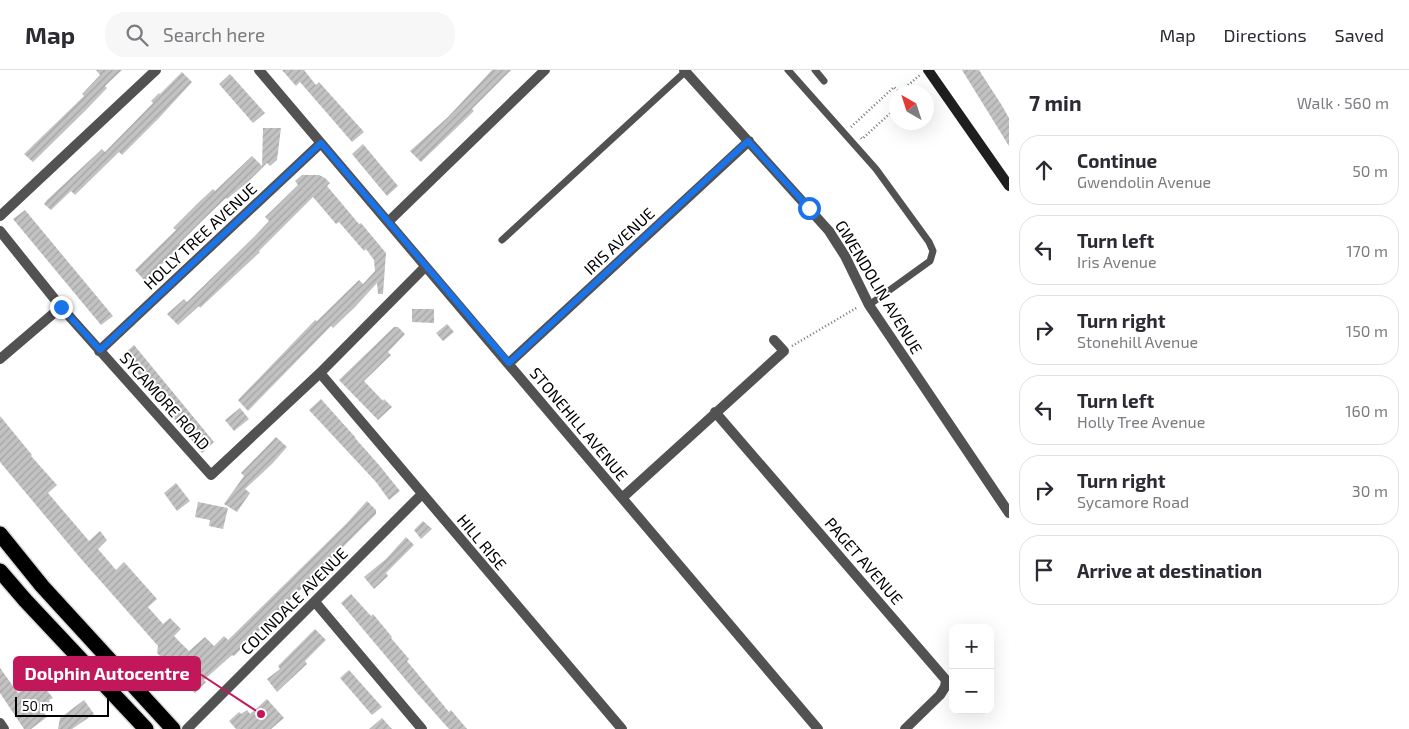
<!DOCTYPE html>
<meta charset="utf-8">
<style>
body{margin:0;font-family:"Exo 2",sans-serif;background:#f7f7f7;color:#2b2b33}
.controls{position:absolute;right:15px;bottom:15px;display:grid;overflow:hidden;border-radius:10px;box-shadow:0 5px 20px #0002}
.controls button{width:45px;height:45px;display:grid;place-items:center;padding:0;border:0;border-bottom:1px solid #e1e1e2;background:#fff;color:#2b2b33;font:25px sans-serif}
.compass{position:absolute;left:889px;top:15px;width:45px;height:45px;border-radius:50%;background:#fff;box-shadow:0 5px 20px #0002;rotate:321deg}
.scale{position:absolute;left:15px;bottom:12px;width:94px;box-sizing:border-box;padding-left:5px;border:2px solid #000;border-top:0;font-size:14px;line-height:18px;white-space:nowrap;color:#000;-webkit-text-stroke:4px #fff;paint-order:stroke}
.stop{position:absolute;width:15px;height:15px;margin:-11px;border:4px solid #1a73e8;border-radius:50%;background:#fff}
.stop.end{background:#1a73e8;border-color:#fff;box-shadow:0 1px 5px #0008}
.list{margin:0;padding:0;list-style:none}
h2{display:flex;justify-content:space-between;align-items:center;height:65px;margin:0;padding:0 20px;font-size:21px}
h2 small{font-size:16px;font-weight:400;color:#7c7c81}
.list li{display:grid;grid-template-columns:32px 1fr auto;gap:15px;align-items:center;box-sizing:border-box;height:70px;margin:0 10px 10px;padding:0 10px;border:1px solid #e1e1e2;border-radius:20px}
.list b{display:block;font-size:19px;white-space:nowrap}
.list p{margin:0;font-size:16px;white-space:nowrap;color:#7c7c81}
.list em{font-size:16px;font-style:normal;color:#7c7c81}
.icon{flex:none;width:28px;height:28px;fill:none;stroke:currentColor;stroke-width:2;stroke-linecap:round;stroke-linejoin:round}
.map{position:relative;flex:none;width:1009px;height:659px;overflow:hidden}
header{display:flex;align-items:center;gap:30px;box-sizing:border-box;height:70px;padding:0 25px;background:#fff;border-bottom:1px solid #e1e1e2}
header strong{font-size:24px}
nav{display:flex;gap:28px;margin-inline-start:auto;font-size:18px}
.search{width:350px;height:45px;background:#f7f7f7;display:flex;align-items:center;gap:12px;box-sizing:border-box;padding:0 18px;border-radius:20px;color:#7c7c81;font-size:19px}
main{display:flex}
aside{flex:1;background:#fff}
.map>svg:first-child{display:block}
.building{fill:url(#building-hatch)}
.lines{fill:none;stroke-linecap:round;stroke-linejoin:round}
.highway-casing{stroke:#dbdbdb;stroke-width:18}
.path{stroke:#747474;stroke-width:2.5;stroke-dasharray:1 2.5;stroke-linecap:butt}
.lane{stroke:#525252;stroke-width:7}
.street{stroke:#525252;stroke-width:10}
.secondary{stroke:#1f1f1f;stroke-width:10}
.highway{stroke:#000;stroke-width:15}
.route{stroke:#1a73e8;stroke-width:6}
.labels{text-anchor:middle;stroke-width:4;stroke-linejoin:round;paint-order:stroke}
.street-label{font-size:16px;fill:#000;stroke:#fff}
.leader{fill:none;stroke:#c2185b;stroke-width:2}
.callout-dot{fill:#c2185b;stroke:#fff;stroke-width:2}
.callout{fill:#c2185b;stroke:#c2185b;stroke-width:2}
.callout-label{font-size:18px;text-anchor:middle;font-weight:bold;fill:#fff}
</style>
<header>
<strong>Map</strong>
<div class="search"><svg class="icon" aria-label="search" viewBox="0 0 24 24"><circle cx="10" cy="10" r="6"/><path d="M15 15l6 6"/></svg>Search here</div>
<nav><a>Map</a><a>Directions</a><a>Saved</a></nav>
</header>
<main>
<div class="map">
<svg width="1009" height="659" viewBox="0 0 1009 659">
<defs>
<pattern id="building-hatch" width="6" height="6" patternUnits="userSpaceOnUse" patternTransform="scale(1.25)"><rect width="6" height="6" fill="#c2c2c2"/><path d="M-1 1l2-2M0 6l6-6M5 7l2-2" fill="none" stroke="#a5a5a5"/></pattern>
</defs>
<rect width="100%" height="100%" fill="#fff"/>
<path class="building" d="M96,0H122L105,16L107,18L85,41L33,92L24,84L84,26L82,24L100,5Z
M282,0H304L316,15L319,12L364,62L352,72L300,12L296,16Z
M492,0H511L472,39L474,41L421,92L410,81L448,47Z
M962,0H979L1001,34L1009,48V76Z
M182,2L192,12L159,48L122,85L119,82L75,125L71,121L51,140L44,134L47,130L102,79L105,82L153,33L151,31L159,23L160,24Z
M230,4L265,43L253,53L219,14Z
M263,58H281L277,90L270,96L267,93L248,112L227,129L226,128L204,149L179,174L181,175L145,211L135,200L176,160L173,158L198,133L213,119L215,121L252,86L262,96Z
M363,74L398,116L387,126L352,84Z
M302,105H319L325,108L330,113L327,116L359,154L361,153L386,183L383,224H378L377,213L355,237L333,258L331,256L248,341L238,330L315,250L317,251L359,210L363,214L375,201L374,190L366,179L364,181L339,152L336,154L313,127L259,181L260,182L200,238L199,236L178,255L167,244L184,229L187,232L254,167L269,151L265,147L298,115L295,111Z
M25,140L113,246L101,255L13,149Z
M412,239H434V253L412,252Z
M447,254L454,262L443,271L436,263Z
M394,257H398L405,264L388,282L391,285L364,311L383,331L384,329L392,337L378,350L339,310Z
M134,275L214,372L202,383L123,285Z
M321,329L356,368H355L379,395L400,421L389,430L376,412L309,340Z
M240,338L249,349L234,361L225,350Z
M0,346L32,385L31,386L57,415L48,423L89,471L100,461L107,470L98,479L116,500L124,492L157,529L148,537L163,554L170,548L181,559L174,566L189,581L205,567L214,576L224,566L228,570L347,453L367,431L376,440V444L234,586L232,585L204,610L206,612L195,623L181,610L178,606L179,605L157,583L158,576L82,490L0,392Z
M276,367L287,377L272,394L245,419L250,423L237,442L224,434L244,406L241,403Z
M176,413L190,431L177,441L164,423Z
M198,432L228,438L223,459L209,456L210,450L195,447Z
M423,451L432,459L421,469L414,460Z
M406,467L414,475L386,503L388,506L374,519L364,507L386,489Z
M351,524L371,546L373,544L392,567L391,568L409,589L407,591L449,642L451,640L467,659H449L416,622L341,533Z
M315,559L326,570L305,591L307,594L277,622L267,609L280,599L278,596Z
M0,598L18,623L32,614L34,616L40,612L53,628L49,630L50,632L41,638L47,647L31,659H24L0,623Z
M349,600L382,637L372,645L340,608Z
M267,629L284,648L271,659H236L229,651L239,642L241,644L247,640L250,644Z
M84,630L94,644L72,659H58L60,648Z
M382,648L392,659H369Z"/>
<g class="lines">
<g class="highway-casing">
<path id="highway" d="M0,464L42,516L173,659
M0,501L25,530L146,659"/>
</g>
<path class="path" d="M900,22L920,5
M851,57L894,17L899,22
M861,68L862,69L896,38
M792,276L858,237"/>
<path class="lane" d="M788,0L876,99L929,172L933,181L930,191L869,235
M815,0L824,11
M502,170L686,1"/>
<path class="street" d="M259,0L818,659
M684,0L829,161L845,186L869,235L1009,443
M0,146L156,0
M388,152L545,0
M0,161L61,237L211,405L320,303L425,197
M99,281L321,73
M0,289L61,237
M509,293L749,71
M320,303L622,659
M715,342L946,610L945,617L940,625L905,659
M622,428L784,281L774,270
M315,532L422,659
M0,653L4,659
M187,659L422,424"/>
<path class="secondary" d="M928,0L1009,116"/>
<use href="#highway" class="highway"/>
</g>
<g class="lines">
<path class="route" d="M61,237L100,280L321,73L509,293L748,71L809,138"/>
</g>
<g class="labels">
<g class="street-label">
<text transform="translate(200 166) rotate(-43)" y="6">HOLLY TREE AVENUE</text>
<text transform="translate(619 171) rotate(-43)" y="6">IRIS AVENUE</text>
<text transform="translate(879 217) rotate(59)" y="6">GWENDOLIN AVENUE</text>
<text transform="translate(165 331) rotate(48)" y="6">SYCAMORE ROAD</text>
<text transform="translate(579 354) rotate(50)" y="6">STONEHILL AVENUE</text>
<text transform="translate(482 472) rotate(50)" y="6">HILL RISE</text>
<text transform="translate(864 491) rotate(49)" y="6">PAGET AVENUE</text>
<text transform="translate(294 531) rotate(-45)" y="6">COLINDALE AVENUE</text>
</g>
</g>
<path class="leader" d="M261 644L200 604"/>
<circle class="callout-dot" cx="261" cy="644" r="5"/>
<rect class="callout" x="14" y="587" width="186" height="33" rx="5"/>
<g class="callout-label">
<text x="107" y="610">Dolphin Autocentre</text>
</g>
</svg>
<div class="controls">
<button>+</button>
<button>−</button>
</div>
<svg class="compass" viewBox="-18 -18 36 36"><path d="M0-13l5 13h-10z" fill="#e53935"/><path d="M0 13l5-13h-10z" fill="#7c7c81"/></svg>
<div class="scale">50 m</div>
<div class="stop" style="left:809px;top:138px"></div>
<div class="stop end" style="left:61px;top:237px"></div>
</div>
<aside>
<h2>7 min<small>Walk · 560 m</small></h2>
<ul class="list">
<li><svg class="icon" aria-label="ahead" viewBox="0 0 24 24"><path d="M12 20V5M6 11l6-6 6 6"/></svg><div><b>Continue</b><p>Gwendolin Avenue</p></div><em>50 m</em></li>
<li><svg class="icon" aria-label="left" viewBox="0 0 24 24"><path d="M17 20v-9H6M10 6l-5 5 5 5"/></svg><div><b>Turn left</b><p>Iris Avenue</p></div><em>170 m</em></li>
<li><svg class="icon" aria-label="right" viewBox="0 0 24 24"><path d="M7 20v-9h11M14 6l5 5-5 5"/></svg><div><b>Turn right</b><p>Stonehill Avenue</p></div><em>150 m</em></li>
<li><svg class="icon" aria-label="left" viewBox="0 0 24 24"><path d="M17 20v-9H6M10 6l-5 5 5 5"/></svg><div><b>Turn left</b><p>Holly Tree Avenue</p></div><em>160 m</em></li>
<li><svg class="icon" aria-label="right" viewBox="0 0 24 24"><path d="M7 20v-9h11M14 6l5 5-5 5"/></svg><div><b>Turn right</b><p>Sycamore Road</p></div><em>30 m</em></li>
<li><svg class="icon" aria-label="arrive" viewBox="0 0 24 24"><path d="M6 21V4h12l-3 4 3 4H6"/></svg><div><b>Arrive at destination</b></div></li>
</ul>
</aside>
</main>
